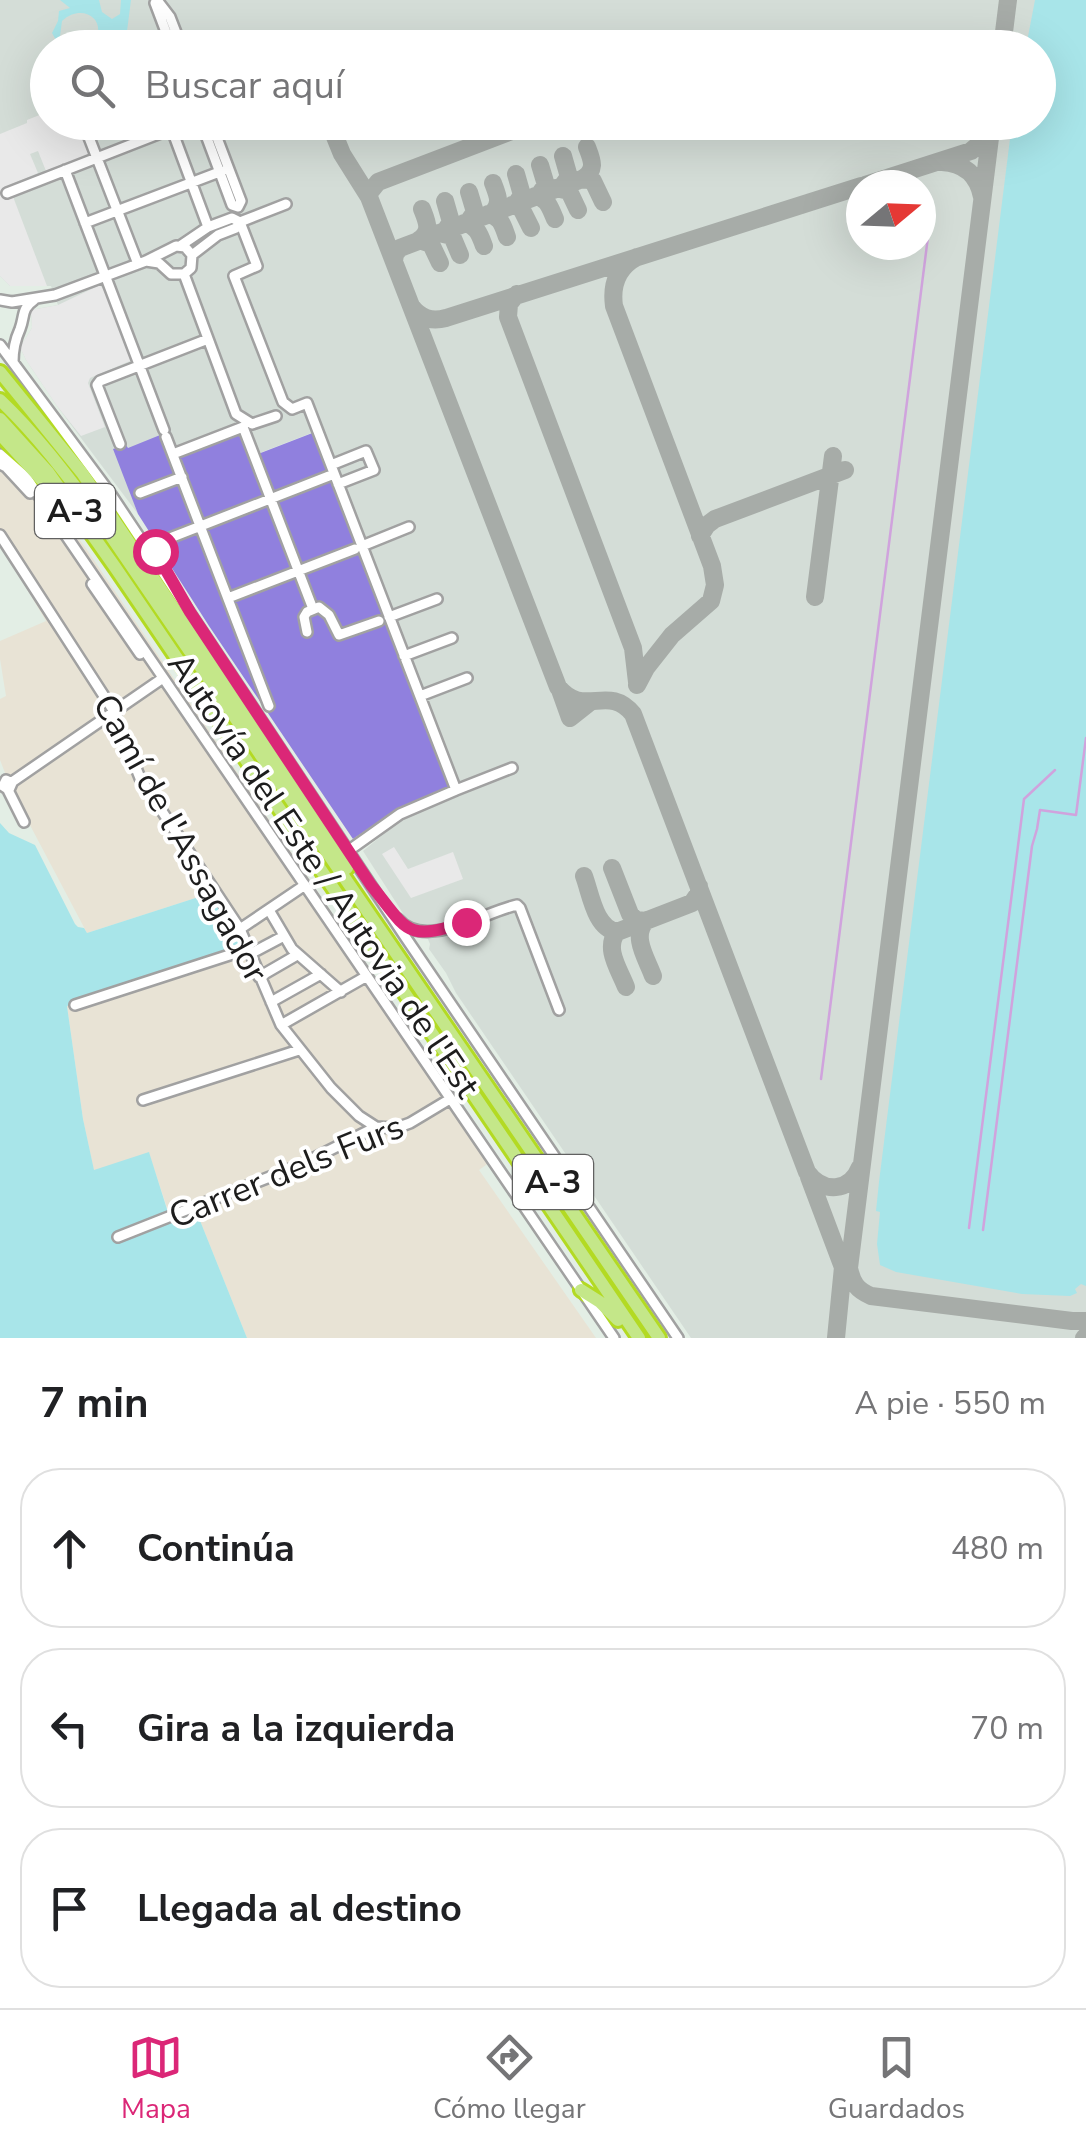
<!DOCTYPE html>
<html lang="es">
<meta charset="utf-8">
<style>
body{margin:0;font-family:"Nunito Sans",sans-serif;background:#f6f6f6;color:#202124}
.compass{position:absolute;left:846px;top:170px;width:90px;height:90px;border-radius:50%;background:#fff;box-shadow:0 10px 40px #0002;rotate:71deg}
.stop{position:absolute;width:30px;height:30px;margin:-22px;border:8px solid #db2777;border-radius:50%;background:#fff}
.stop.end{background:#db2777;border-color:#fff;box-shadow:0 2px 10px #0008}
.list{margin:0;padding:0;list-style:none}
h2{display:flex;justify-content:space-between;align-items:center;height:130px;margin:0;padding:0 40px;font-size:42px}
h2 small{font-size:32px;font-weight:400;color:#757577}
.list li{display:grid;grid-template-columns:65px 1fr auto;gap:30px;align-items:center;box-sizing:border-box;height:160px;margin:0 20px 20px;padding:0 20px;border:2px solid #e0e0e0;border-radius:40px}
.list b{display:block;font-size:38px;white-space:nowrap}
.list em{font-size:32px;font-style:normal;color:#757577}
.icon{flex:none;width:55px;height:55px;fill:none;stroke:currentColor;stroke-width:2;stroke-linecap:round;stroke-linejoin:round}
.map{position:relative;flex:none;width:1086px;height:1338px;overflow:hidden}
.search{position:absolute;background:#fff;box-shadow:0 10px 40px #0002;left:30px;right:30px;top:30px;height:110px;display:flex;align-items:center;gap:25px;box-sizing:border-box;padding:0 35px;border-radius:55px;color:#757577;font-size:38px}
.sheet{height:670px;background:#fff}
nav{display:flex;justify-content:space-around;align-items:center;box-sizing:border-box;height:140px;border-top:2px solid #e0e0e0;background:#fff;font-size:28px;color:#757577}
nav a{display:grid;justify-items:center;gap:5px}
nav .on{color:#db2777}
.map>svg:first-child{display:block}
.industrial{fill:#e8e3d5}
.airport{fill:#d4ddd7;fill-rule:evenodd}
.grass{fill:#a8e5e9}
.pitch{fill:#9080de}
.parking{fill:#e9e9e9}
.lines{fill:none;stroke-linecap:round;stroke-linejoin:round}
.stream{stroke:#d0a3dd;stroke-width:2.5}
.taxiway{stroke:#a7aca8;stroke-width:18}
.minor-casing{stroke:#a1a1a1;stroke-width:14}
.highway-casing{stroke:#b3da23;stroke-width:18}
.minor{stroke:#fff;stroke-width:9}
.highway{stroke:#c4e789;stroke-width:12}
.route{stroke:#db2777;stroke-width:12}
.labels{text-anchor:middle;stroke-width:8;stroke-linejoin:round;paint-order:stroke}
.shield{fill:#fff;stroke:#616161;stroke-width:2.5}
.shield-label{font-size:32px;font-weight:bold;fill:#1d1d1d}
.street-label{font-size:35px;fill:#1d1d1d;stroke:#fff}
</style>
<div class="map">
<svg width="1086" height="1338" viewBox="0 0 1086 1338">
<rect width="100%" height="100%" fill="#e3eee5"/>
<path class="industrial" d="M0,442L15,456L85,547L497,1157L479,1170L596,1338H247L197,1213L172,1223L149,1153L94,1171L83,1119L67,1006L233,952L211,893L87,933L13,793L0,760V699L6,696L0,659V641L46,621L0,544Z"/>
<path class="airport" d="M0,0H1086V1338H691L456,993L446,973L429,949L430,944L427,937L415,932L363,851L402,819L398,809L450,789L314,432L257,454L176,448L114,449L138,514L57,406L26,360L20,347L32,328L31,310L58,305L51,286H10L0,276ZM48,48H1038V122H48ZM861,185H921V245H861Z"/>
<path class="grass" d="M60,0H99L102,12L112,19L120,14L121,0H131L126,39L129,47H89C113,25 85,0 62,21L60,36L69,47H60L52,33L58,21L59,11L70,8Z
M1035,0H1086V1286L1081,1284L1075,1289L1077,1293L1070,1296L1022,1294L896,1272L880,1265L877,1244L880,1212L876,1211L879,1182L1012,123L1038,122V48L1026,47Z
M0,823L9,833L35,845L75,924L78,927L84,928L87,933L211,893L240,939L234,951L67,1006L83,1119L94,1170L149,1152L171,1222L197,1213L247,1338H0Z"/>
<path class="pitch" d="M245,422L258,454L315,432L451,788L398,809L353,839L209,626L161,551L156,535L152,536L138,514L113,449L126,445L128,448L170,431L177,448Z"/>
<path class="parking" d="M47,112L48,122L77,123L90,155L46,171L38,151L30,154L38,173L12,184L15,192L12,194L47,286H10L0,276V134L27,123V120Z
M100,285L106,293L130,356V361L90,378L88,383L105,427L81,436L57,406L26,360L20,347L32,328L31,310L58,305Z
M394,847L408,869L453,852L463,879L411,898L382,854Z"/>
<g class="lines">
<path class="stream" d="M821,1079L931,213
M969,1228L1024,799L1055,770
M983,1230L1032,846L1037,829L1040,810L1076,815L1086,738"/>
<path class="taxiway" d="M1002,48L1008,0
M329,122L342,154L369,197L558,687C584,719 608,683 633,714L807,1172C823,1194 850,1192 860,1167
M992,122L849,1268C852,1283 857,1290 871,1296L1072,1321H1086
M563,156L569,177L563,185
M942,162C964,163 978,175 982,197
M582,179L593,181L603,202
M865,185L971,151L983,141L990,129
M556,188L569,191L578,210
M539,195L546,185L540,165
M535,196C548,198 550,208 555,219
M369,197L370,192L378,182L535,122
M516,204L522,195L516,174
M512,205L521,208L531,228
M422,209C427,222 432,231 419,240L431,244L440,263
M493,212C502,203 497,194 493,183
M488,214C501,216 503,226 507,237
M468,222L475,212L469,192
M464,223C477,225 480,235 484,246
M445,231L451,222L445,201
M439,233L452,236L460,255
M394,261L395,254L400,248L582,179C597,170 592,160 587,147
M517,294L509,304L508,317L633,648L637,682
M411,306C420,318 431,322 446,318L861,186
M700,536L707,525L715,519L845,470
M815,597L833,456
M637,685L646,668L672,635L711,601L715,585L712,566L614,306C611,284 618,267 637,257
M560,690L570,718L589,703
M612,868L630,914L636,920L646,921C631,936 647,959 653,976
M584,876C591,895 595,928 617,932L692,903L699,893V886
M617,932C604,948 619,969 626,987
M809,1177L844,1270
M836,1338L843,1267
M1084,1338L1086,1336"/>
<g class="minor-casing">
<path id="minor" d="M157,0L170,17L182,48
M155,3L172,48
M83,122L138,264
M169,122L208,227
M201,122L232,205L238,207L241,201L211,122
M65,170L164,430
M7,193L189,122
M240,222L257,266L234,276L283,402L292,409L307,403L456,790L512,768
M85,223L222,171
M180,246L208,227L232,218L240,222
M146,261L159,263L171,274H184L191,268L192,255L218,235L236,228L240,222L286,204
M184,274L236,414L252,424L276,416
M0,300L12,302L55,295L146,261L176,246L185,247L192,255
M0,345L110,493L406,938L678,1338
M13,362C13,349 15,340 20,329C25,316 21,309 34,300
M166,437L269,706
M120,444L97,385L100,381L208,339
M0,454L26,477L614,1338
M173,454L243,427L313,609
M0,464L6,467L30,493
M331,465L366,451L374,470L338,484
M140,493L182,477
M0,535L113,710L140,778L240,929L281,1025L331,1088L359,1116L376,1127
M145,546L152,545L334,474
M362,546L409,527
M92,584L140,654
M228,598L355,549
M389,617L437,599
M307,632L304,617L307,612L319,607L329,615L339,635L379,621
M404,656L452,638
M420,696L467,678
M6,780L12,783L9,790L3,786Z
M12,782L163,678
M8,790L24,822
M348,851L400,814L456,790
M269,910L292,949L341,992
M398,919C424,951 484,912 517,905L520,908L559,1010
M240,929L305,885
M250,954L284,936
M259,977L297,955
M271,1002L321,974
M75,1005L248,949
M281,1025L367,976
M143,1100L299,1050
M118,1237L300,1165L376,1127L396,1128L410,1123L450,1099"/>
</g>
<g class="highway-casing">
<path id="highway" d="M0,372L82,473L301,796L347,868
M0,400C36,434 66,474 96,514L659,1338
M0,419L48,472L115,567L639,1338
M0,434L52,491
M581,1290L600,1302L618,1320"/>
</g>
<use href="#minor" class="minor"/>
<use href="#highway" class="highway"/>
</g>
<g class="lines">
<path class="route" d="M155,551L190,612L371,885C408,931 405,942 466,922"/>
</g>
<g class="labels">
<g class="shield">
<rect x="35" y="484" width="80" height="54" rx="8"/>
<rect x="513" y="1155" width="80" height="54" rx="8"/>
</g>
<g class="shield-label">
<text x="75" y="522">A-3</text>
<text x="553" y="1193">A-3</text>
</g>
<g class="street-label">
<text transform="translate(181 838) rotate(61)" y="12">Camí de l'Assagador</text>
<text transform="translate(324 875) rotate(56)" y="12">Autovía del Este / Autovia de l'Est</text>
<text transform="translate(286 1171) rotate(-22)" y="12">Carrer dels Furs</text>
</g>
</g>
</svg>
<svg class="compass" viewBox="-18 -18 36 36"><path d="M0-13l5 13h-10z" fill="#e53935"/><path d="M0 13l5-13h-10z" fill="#757577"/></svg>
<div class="stop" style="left:155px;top:551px"></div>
<div class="stop end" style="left:466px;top:922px"></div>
<div class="search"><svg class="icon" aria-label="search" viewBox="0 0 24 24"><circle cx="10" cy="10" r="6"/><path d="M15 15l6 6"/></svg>Buscar aquí</div>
</div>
<section class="sheet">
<h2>7 min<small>A pie · 550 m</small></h2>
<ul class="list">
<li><svg class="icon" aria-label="ahead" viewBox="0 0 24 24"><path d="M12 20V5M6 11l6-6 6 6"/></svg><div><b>Continúa</b></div><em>480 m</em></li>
<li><svg class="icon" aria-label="left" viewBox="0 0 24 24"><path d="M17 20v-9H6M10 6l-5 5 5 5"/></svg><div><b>Gira a la izquierda</b></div><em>70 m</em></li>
<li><svg class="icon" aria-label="arrive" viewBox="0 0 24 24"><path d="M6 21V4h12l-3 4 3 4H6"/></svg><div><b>Llegada al destino</b></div></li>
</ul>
</section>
<nav>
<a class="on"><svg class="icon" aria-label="map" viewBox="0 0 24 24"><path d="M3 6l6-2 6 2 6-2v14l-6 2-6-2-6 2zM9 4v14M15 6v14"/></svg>Mapa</a>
<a><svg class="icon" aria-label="directions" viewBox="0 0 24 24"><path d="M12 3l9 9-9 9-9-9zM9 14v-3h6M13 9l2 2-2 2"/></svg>Cómo llegar</a>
<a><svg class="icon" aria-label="saved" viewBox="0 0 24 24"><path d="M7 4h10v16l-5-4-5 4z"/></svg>Guardados</a>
</nav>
